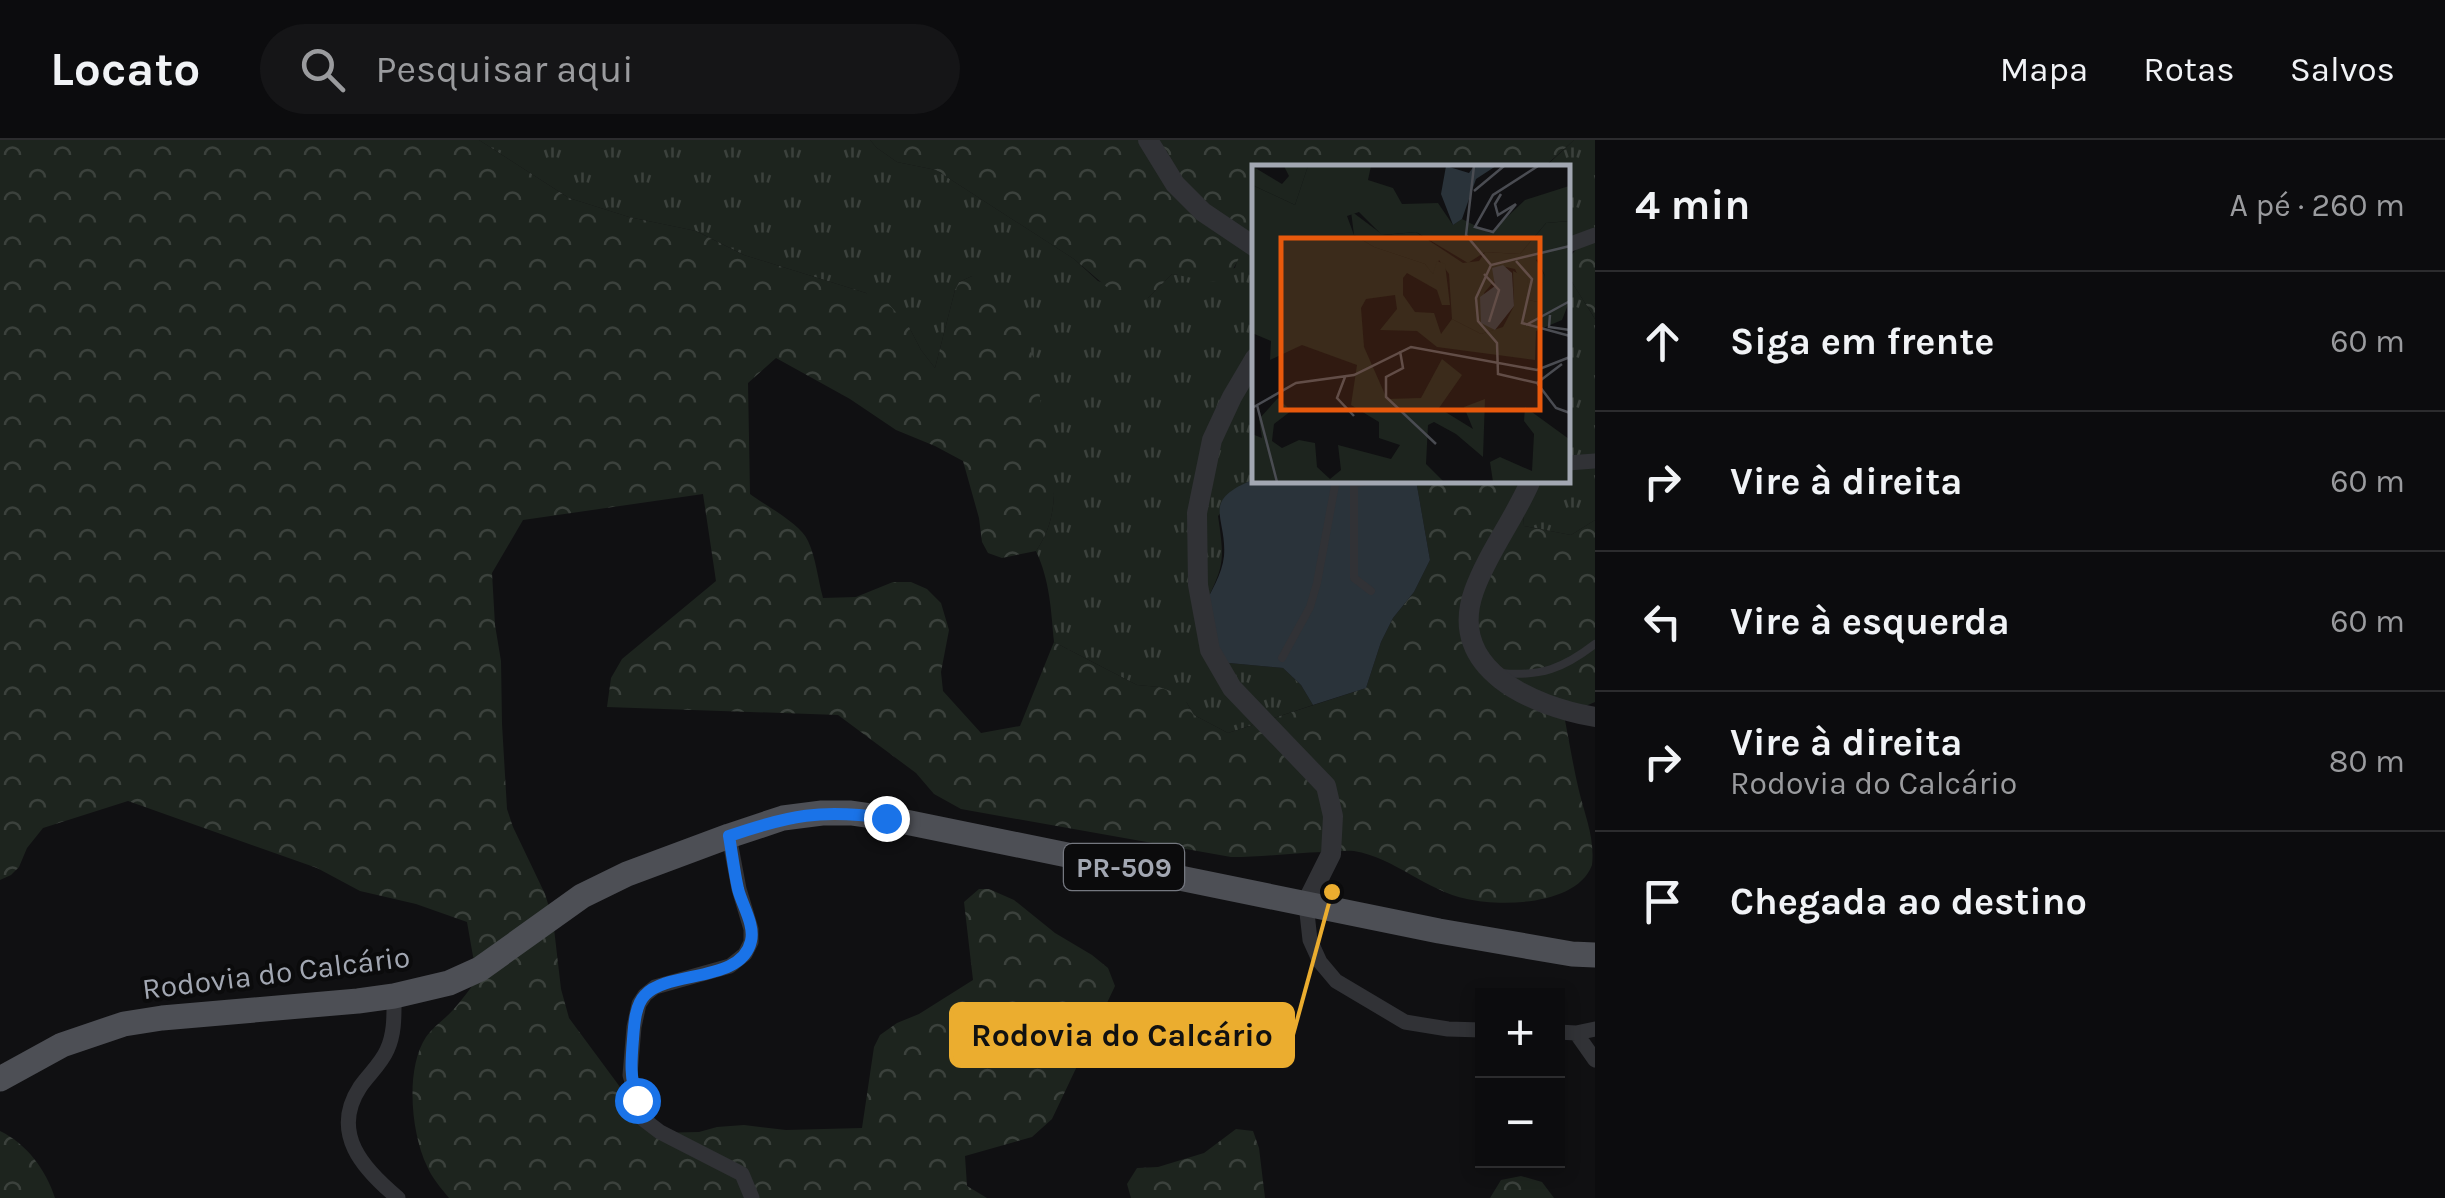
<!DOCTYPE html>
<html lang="pt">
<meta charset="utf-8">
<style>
body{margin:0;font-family:Karla,sans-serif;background:#151517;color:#f1f3f6}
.controls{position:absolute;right:30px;bottom:30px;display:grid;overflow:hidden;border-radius:0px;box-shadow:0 5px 15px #0003}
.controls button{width:90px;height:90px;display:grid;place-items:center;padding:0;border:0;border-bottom:2px solid #2c2c2e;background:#0c0c0e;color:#f1f3f6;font:50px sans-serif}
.stop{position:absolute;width:30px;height:30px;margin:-22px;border:8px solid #1a73e8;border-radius:50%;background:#fff}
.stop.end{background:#1a73e8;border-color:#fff;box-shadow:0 2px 10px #0008}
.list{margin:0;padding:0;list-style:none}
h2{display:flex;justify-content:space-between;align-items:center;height:130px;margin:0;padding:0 40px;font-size:42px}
h2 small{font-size:32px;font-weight:400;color:#9a9b9e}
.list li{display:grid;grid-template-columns:65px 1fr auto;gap:30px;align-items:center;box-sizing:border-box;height:140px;padding:0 40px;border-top:2px solid #2c2c2e}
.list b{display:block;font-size:38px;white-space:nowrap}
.list p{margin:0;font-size:32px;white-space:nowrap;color:#9a9b9e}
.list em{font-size:32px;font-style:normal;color:#9a9b9e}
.icon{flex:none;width:55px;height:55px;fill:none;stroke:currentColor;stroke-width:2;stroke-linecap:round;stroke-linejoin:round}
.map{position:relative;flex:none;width:1595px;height:1058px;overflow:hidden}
header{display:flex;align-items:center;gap:60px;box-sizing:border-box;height:140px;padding:0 50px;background:#0c0c0e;border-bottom:2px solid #2c2c2e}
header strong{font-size:48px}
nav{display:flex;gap:55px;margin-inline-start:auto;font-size:35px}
.search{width:700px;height:90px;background:#151517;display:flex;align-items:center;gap:25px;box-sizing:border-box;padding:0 35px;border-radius:55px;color:#9a9b9e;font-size:38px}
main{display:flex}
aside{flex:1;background:#0c0c0e}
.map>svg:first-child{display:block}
.grass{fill:url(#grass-tufts)}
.forest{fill:url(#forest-crowns)}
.water{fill:#2a333a}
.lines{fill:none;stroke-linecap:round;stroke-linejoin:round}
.service{stroke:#313236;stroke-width:8}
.minor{stroke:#313236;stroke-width:15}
.tertiary{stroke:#313236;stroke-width:20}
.primary{stroke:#4d4f55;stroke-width:25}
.route{stroke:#1a73e8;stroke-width:12}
.labels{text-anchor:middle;stroke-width:8;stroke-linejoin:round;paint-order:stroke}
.shield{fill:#0b0b0c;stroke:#757880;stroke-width:2.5}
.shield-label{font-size:28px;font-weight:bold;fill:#a2a7b2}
.street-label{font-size:30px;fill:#a2a7b2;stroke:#0b0b0c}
.inset-road{fill:none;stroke:#4a4c52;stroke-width:2.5}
.view{fill:#e8590c;fill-opacity:0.15;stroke:#e8590c;stroke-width:5}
.inset-edge{fill:none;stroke:#a2a7b2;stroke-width:5}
.leader{fill:none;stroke:#ebad2f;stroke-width:4}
.callout-dot{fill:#ebad2f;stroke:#0b0b0c;stroke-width:4}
.callout{fill:#ebad2f;stroke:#ebad2f;stroke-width:4}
.callout-label{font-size:32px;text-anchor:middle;font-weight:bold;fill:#111}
</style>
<header>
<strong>Locato</strong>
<div class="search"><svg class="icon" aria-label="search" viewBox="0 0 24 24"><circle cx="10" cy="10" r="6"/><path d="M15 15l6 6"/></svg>Pesquisar aqui</div>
<nav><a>Mapa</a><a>Rotas</a><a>Salvos</a></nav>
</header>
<main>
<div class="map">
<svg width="1595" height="1058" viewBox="0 0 1595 1058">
<defs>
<pattern id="grass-tufts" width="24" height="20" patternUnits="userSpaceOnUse" patternTransform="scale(2.5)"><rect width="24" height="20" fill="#1d241e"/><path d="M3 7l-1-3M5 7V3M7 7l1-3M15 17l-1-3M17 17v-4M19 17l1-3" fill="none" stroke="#3b413c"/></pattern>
<pattern id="forest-crowns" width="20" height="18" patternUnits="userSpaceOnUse" patternTransform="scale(2.5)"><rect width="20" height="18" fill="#1d241e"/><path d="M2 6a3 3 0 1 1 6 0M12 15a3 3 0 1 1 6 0" fill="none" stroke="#3b413c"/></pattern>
</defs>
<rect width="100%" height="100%" fill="#101012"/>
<path class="grass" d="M479,0H870L877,8L897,22L936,30L1074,119L1098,141L1148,158L1172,134L1190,136L1235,128L1238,118L1252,89H1255V339L1246,343L1218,376C1225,423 1224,426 1203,468L1229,523L1283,528L1301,545L1313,565L1228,593L1194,575L1187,563L1159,547L1137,545L1054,502C1051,470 1050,441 1036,411C1048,394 1053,376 1054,355L972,136L959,142L955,150L935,228L921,210L909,187L866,153L744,115L696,91L629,77L569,58Z
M1574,0H1595V96L1571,112L1568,119V28H1544Z
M1568,125V136L1595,179V380L1571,395L1524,386L1521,340H1568Z"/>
<path class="forest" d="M0,0H479L569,58L629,77L696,91L744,115L866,153L887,162L909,187L921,210L935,228L955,150L959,142L972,136L984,140L1005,163L1023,191L1035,222L1054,355C1053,376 1048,394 1036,411L1002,418L988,413L982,402L979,378L963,321L935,306L896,290L850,259L776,218L748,243L750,354C766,366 801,384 808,401C816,418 818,440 823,458L856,457L893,442H911L927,449L941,463L949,490L941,532L943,551L981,593L1020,586L1054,502L1137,545L1159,547L1176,553L1187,563L1194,575L1228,593L1366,548L1381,502L1393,478L1414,452L1430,420L1416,340H1521L1524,386L1571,395L1595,380V562L1564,575C1569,600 1573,626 1579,651C1585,676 1595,698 1592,725C1577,765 1503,767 1467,759C1427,751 1395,718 1354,711C1344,710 1333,712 1323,712C1292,713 1262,717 1231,717L961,669L934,654L916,633L838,575L607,567L611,538L622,519L716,441L703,354L523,380L492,433L495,485L501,521L502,584L507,669L513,687L545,754L553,780L561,849L569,878L654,993L699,992L717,987L744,985L786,990L862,988L874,907L880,895L897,883L919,874L973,840L964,762L979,749H989L1014,760L1055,793L1092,815L1108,828L1115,846L1052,979L1032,997L965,1016L967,1046L987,1058H449C441,1048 432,1038 427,1026C411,993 405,929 426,897C433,887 445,879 453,870C462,860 470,849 477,839L467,782L416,764L360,751L317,728L128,661L43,688L27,708L19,727L11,735L0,740Z
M870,0H1574L1544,27L1255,28V89H1252C1245,102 1234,139 1219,141C1205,143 1187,136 1172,134L1148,158L1131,160L1116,155L1074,119L936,30L897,22L877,8Z
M1595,96V179C1575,143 1546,123 1595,96Z
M1236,989L1253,991L1259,1008L1265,1058H1131L1127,1044L1137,1028L1158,1027L1204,1013Z
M0,991C27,1004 46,1030 55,1058H0Z
M1521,1036L1542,1042L1554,1058H1490L1501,1040Z"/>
<path class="water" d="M1255,339L1416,340L1430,420L1414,452L1393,478L1381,502L1366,548L1313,565L1301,545L1283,528L1229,523L1213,515L1203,468C1211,451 1222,435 1224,416C1227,375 1199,361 1255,339Z"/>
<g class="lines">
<path class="service" d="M1354,340V438L1371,451
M1356,343L1378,340
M1282,518L1310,467L1317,443L1336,340
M1501,533C1541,537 1564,528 1595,504"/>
<path class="minor" d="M1568,105L1595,95
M1568,323L1595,321
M729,696L739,749L751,789V802L745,814L730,826L655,847L645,855L639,864L634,887L630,935L643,979L660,992L742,1034L752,1058
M1306,764L1310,800L1320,822L1336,841L1405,882L1448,889L1482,890
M394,856C394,874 395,893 387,910C381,924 368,935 360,947C330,993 363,1029 398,1058
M1558,892L1576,893L1595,889
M1576,893L1595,920"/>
<path class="tertiary" d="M1148,0L1175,44L1203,72L1255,107
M1255,218L1232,257L1212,300L1197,373L1198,445L1210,510L1232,548L1326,646L1333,676L1331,714L1306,764
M1531,340C1515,378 1488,412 1474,451C1446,530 1533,566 1595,577"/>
<path class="primary" d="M0,939L62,905L124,884L162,878L358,861L394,856L449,843L480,829L582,756L627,734L729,696L783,678L822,673H851L886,678L1439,791L1572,814L1595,815"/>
</g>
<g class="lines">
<path class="route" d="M637,960C630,937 631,923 633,899C634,886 635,865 645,855C668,830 742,843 751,801C755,785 742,765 738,749C734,731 732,713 729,696C790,675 821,669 886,678"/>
</g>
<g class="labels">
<rect class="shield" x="1064" y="704" width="120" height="46" rx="8"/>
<g class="shield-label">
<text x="1124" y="737">PR-509</text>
</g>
<g class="street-label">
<text transform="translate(276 833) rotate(-7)" y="10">Rodovia do Calcário</text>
</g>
</g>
<g transform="translate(1252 25)">
<rect width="318" height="318" fill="#101012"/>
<path d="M0,1L30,19L37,11L32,1H56L43,40L0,20ZM99,46L131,70L164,67L211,98L227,96L233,87L268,89L294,58L317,56V77L284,95L293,111L291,133L285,137L277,135L263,104L254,102L232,128L243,165L229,169L200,154L197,109L187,95L181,110L173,99L122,82L102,70Z" fill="#1d241e"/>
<path d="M56,1H119L116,15L141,23L150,39L186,38L201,60L210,54L238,68L273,35L317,21V56L294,58L268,89L233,87L216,98L164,67L130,70L107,47L95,51L102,70L122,82L173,99L181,109L185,96L193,99L198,140H190L185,125L155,108L151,113V130L163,147L182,148L189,169L200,154L229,169L251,162L262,141L261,106L275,113L277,135L285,137L293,111L284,91L317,77V137L310,155L284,166L283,195L185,182L165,166L128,165L145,144L143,130L114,134L109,143L112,182L135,234L169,233L190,194L210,210L187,243L221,264L212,242L233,234L231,292L204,269L182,257L176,260L174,299L192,317H0V269L10,273L7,254L26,233L39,246L22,259L20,276L30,283L47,275L63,278L65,302L78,314L89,305L86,280L139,294L148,280L127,273V257L99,240L105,200L50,180L18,195L19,176L0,168V20L43,40ZM273,242L317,274V317H241L238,297L248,292L280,306L282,269L272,256Z" fill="#1d241e"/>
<path d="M194,1L217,8L222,1H244L224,14L210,54L201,60L189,29ZM251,100L260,108L262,141L243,165L229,158L228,132L243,121L240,103Z" fill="#2a333a"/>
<path class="inset-road" d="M222,1L214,70L239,100M222,26L252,1M249,29L243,39L246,50L264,39M264,39L241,67L223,62L241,30L286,1M264,96L280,114L270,158L318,171M232,109L247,125L237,157M298,150L297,162L318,165M274,160L318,136M148,186L151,203L134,212V232L184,279M310,199L285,218L246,209L245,178L226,156L224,133L239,100L318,81M93,212L85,233L102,251M285,218L304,243L318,248M5,240L25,317M0,243L44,218L102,210L159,182L285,205L318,192"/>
<path class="view" d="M29,73H288V245H29Z"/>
<rect width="318" height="318" class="inset-edge"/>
</g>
<path class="leader" d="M1332 752L1293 895"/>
<circle class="callout-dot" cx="1332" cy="752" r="10"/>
<rect class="callout" x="951" y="864" width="342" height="62" rx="10"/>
<g class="callout-label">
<text x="1122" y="906">Rodovia do Calcário</text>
</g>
</svg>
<div class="controls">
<button>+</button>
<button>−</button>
</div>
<div class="stop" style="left:637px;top:960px"></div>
<div class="stop end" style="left:886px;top:678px"></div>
</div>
<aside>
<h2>4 min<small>A pé · 260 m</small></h2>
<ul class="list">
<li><svg class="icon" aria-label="ahead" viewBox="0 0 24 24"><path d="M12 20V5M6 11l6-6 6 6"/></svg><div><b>Siga em frente</b></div><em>60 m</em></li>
<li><svg class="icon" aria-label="right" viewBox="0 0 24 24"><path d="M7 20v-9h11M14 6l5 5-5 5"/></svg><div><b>Vire à direita</b></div><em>60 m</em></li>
<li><svg class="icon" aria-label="left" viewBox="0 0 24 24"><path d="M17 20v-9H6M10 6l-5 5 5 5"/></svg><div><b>Vire à esquerda</b></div><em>60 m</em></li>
<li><svg class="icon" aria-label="right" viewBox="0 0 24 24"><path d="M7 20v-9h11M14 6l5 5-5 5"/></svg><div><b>Vire à direita</b><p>Rodovia do Calcário</p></div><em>80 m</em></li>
<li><svg class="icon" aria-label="arrive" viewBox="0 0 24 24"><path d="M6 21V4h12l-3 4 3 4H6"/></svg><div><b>Chegada ao destino</b></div></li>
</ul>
</aside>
</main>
